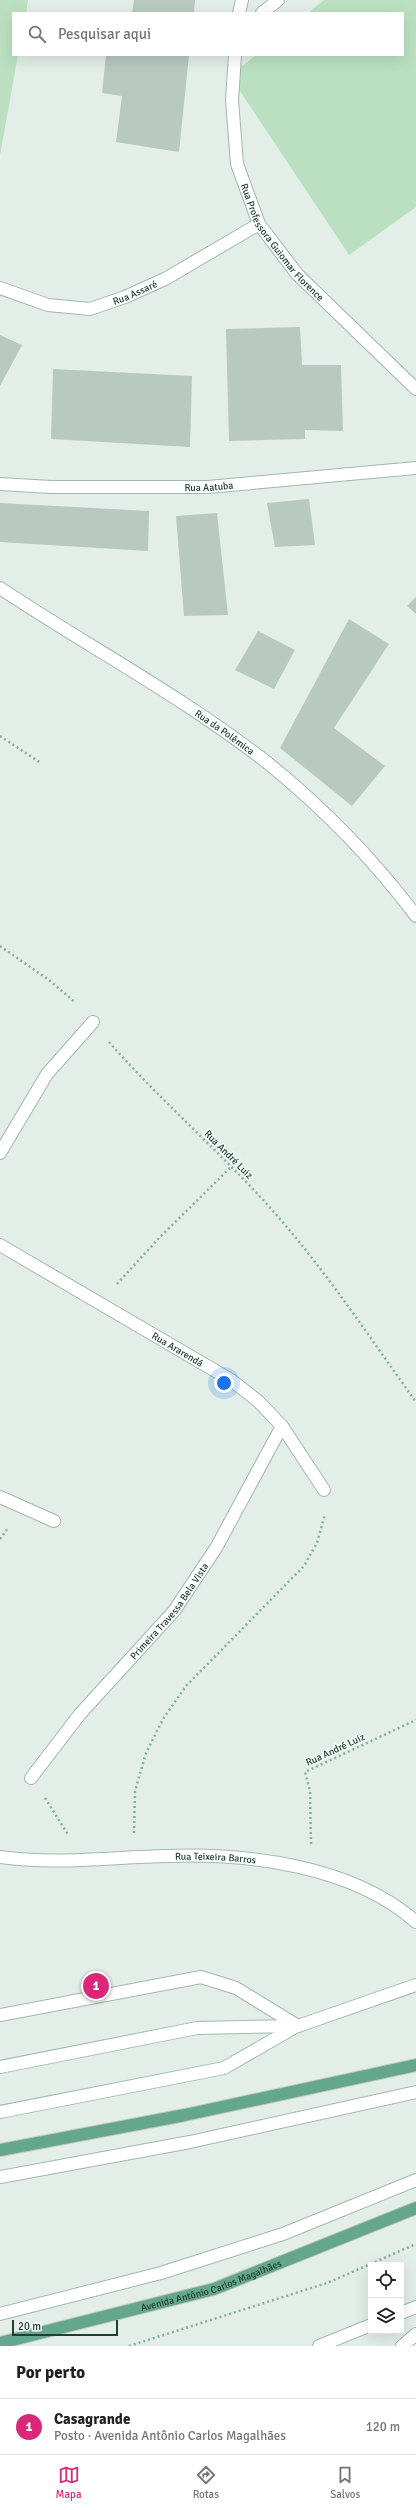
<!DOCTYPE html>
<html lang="pt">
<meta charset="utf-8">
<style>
body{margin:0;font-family:Signika,sans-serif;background:#f6f6f6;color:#202124}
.controls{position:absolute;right:12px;bottom:12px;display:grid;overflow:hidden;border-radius:0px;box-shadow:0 4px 16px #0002}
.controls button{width:36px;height:36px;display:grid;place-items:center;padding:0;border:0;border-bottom:1px solid #e0e0e0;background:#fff;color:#202124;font:20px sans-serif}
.scale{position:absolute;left:12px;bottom:10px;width:106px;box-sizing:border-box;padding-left:4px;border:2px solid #214035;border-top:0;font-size:11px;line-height:14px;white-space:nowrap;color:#214035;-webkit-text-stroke:3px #f4faf6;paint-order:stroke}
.you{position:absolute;left:224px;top:1383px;width:14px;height:14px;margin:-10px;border:3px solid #fff;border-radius:50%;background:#1a73e8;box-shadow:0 0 0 6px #1a73e833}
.badge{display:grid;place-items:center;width:26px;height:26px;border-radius:50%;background:#db2777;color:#fff;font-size:13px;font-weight:700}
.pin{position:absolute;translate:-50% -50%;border:2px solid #fff;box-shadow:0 1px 4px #0006}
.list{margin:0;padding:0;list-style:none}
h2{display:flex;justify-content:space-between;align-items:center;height:52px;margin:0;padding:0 16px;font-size:17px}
h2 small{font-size:13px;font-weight:400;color:#757577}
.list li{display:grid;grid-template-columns:26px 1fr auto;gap:12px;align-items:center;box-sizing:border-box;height:56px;padding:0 16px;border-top:1px solid #e0e0e0}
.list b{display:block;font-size:15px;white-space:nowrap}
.list p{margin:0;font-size:13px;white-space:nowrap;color:#757577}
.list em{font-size:13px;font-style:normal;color:#757577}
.icon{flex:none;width:22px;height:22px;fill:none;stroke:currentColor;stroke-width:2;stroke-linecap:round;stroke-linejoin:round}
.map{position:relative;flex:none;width:416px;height:2346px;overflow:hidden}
.search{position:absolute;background:#fff;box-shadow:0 4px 16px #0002;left:12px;right:12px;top:12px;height:44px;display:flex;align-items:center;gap:10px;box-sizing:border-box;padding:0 14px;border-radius:0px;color:#757577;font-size:15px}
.sheet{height:108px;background:#fff}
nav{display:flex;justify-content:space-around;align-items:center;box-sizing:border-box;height:56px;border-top:1px solid #e0e0e0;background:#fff;font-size:11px;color:#757577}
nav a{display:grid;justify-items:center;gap:2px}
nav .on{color:#db2777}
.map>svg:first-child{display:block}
.green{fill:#bae0c1}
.building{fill:#b8c9c0}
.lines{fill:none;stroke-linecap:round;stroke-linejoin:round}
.lane-casing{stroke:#a5b6af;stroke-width:14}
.street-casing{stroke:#a5b6af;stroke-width:14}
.secondary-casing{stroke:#a0baaf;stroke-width:14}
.primary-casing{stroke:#c1cac6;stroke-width:14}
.path{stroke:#81b39f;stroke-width:2.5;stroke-dasharray:2 3;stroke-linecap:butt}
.lane{stroke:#fff;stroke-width:12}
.street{stroke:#fff;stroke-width:12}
.secondary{stroke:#fff;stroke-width:12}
.primary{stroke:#65a68f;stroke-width:12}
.labels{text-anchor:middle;stroke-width:3;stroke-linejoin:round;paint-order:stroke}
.street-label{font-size:10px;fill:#214035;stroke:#f4faf6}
</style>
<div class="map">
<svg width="416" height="2346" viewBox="0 0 416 2346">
<rect width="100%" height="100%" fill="#e3eee8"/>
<path class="green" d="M0,0H28L26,13H13V55H18L0,155Z
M324,0H416V207L349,255L230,76L256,55H403V13H308Z"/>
<path class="building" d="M134,0H195L194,13H132Z
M106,55H189L179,152L116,142L122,96L102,93Z
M300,327L302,365H341L343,431L305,430V439L229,441L226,329Z
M0,335L22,345L0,386Z
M53,369L192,376L190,447L51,439Z
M309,499L315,545L275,547L267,503Z
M0,503L149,511L148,551L0,542Z
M217,513L228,615L184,616L176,516Z
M416,597V614L407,606Z
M349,619L389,644L334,728L385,766L352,806L280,748Z
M258,631L295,650L274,689L235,670Z"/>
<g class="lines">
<g class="lane-casing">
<path id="lane" d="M0,1153L47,1074L93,1022
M0,1497L54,1521
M0,2015L201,1977L236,1988L298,2026
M0,2177L190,2142L416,2092
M0,2314L161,2273L283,2234L416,2180
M402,2346L416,2334"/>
</g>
<g class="street-casing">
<g id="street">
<path d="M239,13L242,0"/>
<path d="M262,13L278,0"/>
<path id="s1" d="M235,55L232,100L237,164L259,224L297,274L416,389"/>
<path id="s2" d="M0,288L48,305L90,309L125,297L165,279L259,224"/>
<path id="s3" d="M0,484L51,487H208L416,468"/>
<path id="s4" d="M0,588C89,647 185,698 269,764C323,808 374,860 416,916"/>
<path id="s5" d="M0,1245L231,1380L258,1401L282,1426L324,1490"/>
<path id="s6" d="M31,1778L80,1714L174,1611L216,1548L282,1426"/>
</g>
</g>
<g class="secondary-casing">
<g id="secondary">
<path id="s7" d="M0,1857C55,1865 112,1857 167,1856C249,1853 353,1866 416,1922"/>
<path d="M0,2067L197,2028L298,2026L416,1985"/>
<path d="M0,2112L224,2068L297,2026"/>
<path d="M401,2313L416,2307"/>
<path d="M319,2346L371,2325"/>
</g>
</g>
<g class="primary-casing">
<g id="primary">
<path d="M0,2150L185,2115L416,2065"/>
<path id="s8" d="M0,2343L214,2289L416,2208"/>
</g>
</g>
<path class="path" d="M0,736L41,763
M0,946L49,980L76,1003
M109,1042C167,1108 235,1164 291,1232C336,1286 375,1345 416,1402
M117,1284L160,1237L231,1167
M0,1539L8,1528
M45,1798L69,1836
M134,1833L135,1791L146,1753L163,1719L186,1686L304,1566L317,1543L325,1514
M311,1844L310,1791L305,1772L416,1720
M129,2346L327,2283L416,2244"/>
<use href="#lane" class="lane"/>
<use href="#street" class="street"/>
<use href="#secondary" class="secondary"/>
<use href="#primary" class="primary"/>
</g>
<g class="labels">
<g class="street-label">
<text dy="4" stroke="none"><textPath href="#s1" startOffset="201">Rua Professora Guiomar Florence</textPath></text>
<text dy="4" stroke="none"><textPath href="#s2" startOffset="141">Rua Assaré</textPath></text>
<text dy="4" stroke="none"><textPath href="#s3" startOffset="209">Rua Aatuba</textPath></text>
<text dy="4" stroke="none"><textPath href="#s4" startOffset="267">Rua da Polêmica</textPath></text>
<text transform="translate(229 1154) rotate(45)" y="4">Rua André Luiz</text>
<text dy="4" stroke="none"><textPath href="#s5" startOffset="206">Rua Ararendá</textPath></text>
<text dy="4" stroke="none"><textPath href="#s6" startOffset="217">Primeira Travessa Bela Vista</textPath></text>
<text transform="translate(335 1749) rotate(-25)" y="4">Rua André Luiz</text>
<text dy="4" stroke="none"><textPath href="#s7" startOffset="216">Rua Teixeira Barros</textPath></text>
<text dy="4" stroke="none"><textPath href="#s8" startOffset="219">Avenida Antônio Carlos Magalhães</textPath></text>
</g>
</g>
</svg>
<div class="controls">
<button><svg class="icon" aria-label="locate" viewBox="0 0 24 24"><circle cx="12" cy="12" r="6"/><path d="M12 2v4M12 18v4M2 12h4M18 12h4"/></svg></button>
<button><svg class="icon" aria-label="layers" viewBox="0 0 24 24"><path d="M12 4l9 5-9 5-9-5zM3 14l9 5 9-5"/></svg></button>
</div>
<div class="scale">20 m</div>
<div class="you"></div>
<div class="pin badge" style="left:96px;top:1986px">1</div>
<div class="search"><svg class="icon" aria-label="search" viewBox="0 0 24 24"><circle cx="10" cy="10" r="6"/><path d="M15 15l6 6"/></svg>Pesquisar aqui</div>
</div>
<section class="sheet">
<h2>Por perto<small></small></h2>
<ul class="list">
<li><span class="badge">1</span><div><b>Casagrande</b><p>Posto · Avenida Antônio Carlos Magalhães</p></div><em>120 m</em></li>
</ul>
</section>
<nav>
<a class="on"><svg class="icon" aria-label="map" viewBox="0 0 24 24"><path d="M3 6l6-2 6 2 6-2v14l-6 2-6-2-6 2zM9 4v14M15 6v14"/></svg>Mapa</a>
<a><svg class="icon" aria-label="directions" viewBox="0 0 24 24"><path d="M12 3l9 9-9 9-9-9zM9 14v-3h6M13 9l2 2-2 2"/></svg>Rotas</a>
<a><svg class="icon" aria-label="saved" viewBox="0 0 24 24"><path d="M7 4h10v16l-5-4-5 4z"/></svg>Salvos</a>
</nav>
